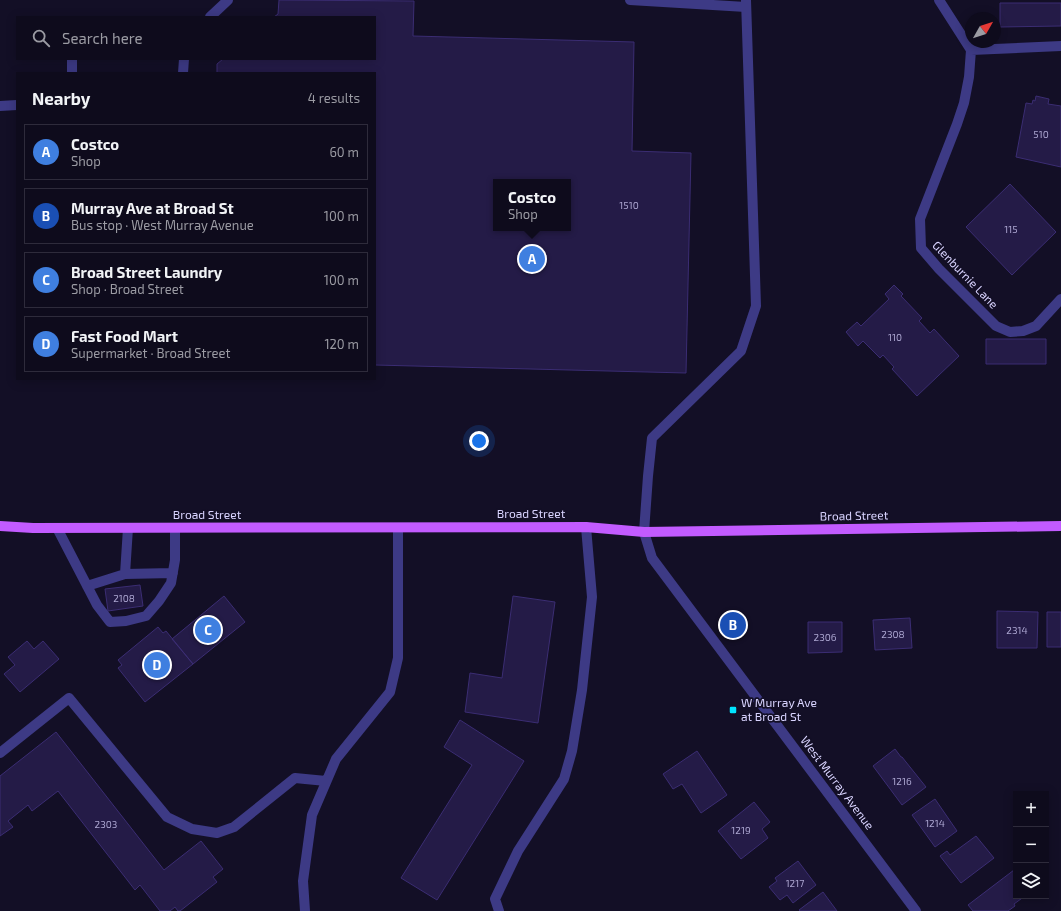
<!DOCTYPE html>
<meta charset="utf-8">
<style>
body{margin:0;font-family:"Exo 2",sans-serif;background:#1c1929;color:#f1f3f6}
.controls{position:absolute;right:12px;bottom:12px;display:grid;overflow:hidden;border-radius:0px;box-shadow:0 2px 10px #0003}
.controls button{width:36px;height:36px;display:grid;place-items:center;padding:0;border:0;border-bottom:1px solid #2e2b3b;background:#0e0b1c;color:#f1f3f6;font:20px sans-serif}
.compass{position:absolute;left:965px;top:12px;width:36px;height:36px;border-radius:50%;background:#0e0b1c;box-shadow:0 2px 10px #0003;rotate:51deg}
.you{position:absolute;left:479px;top:441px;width:14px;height:14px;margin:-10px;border:3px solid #fff;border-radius:50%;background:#1a73e8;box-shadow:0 0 0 6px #1a73e833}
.badge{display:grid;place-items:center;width:26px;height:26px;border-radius:50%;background:#00e5ff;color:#fff;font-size:13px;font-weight:700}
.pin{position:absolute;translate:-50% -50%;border:2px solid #fff;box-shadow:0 1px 4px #0006}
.popup{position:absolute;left:493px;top:179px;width:78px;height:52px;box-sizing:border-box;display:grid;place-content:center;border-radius:0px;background:#0e0b1c;filter:drop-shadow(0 1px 3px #0005);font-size:13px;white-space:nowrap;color:#9b9ba3}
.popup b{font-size:15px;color:#f1f3f6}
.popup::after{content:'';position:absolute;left:50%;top:100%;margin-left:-8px;border:8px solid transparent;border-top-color:#0e0b1c}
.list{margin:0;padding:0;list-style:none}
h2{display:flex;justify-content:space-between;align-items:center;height:52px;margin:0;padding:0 16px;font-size:17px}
h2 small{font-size:13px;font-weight:400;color:#9b9ba3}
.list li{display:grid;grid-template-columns:26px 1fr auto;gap:12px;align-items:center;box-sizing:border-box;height:56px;margin:0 8px 8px;padding:0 8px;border:1px solid #2e2b3b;border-radius:0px}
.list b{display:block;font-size:15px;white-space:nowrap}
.list p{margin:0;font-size:13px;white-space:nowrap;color:#9b9ba3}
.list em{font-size:13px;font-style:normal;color:#9b9ba3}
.icon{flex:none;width:22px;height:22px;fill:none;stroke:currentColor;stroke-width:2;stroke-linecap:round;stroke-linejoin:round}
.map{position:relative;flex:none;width:1061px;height:911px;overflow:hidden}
.search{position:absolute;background:#0e0b1c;box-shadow:0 2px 10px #0003;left:16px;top:16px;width:360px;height:44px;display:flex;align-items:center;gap:10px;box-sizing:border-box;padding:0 14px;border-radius:0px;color:#9b9ba3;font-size:15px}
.panel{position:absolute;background:#0e0b1c;box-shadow:0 2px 10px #0003;left:16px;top:72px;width:360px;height:308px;border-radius:0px}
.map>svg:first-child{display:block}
.building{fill:#241b47;stroke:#3b2d73;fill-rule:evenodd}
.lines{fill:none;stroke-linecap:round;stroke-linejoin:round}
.minor{stroke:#3d3a85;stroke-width:10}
.major{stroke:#c25bff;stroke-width:10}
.poi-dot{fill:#00e5ff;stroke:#130f26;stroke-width:1.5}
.labels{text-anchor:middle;stroke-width:3.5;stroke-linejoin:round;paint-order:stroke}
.number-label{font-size:10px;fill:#aca6d1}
.street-label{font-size:12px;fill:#d9d4ff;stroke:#130f26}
.poi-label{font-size:12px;fill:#d9d4ff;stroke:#130f26;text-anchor:start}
</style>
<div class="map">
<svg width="1061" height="911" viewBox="0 0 1061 911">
<rect width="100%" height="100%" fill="#130f26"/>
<path class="building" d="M279,0L414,1L413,36L634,42L632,151L691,153L686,373L375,365V73H217V64L223,59H375V17H274L278,14ZM496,182H568V228H496Z
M1000,3H1061V26L1000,27Z
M1036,96L1049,99L1048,104L1061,106V167L1016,157L1026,103L1032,104L1033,100L1035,101Z
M1010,184L1056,232L1012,275L966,227Z
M894,285L903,294L901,296L922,318L919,321L930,333L934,329L959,356L917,396L892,369L894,367L883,355L880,358L863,341L858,346L846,332L857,322L861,326L889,299L885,294Z
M986,339H1046V364H986Z
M140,585L143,606L108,611L105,589Z
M224,596L245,622L193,664L172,639Z
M513,596L555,602L538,723L465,712L470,673L502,678Z
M997,611L1038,612L1037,648H997Z
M1047,612H1061V647H1047Z
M910,618L912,648L875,650L873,620Z
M808,622H842V652L808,653Z
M158,627L163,633L166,631L193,664L145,702L118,668L122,665L118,660Z
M27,641L34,649L43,641L59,659L20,692L4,674L15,665L8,657Z
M460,720L524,761L437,900L401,878L472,765L444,747Z
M56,732L164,870L201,841L223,869L213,877L217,882L180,911H178L175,907L170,911H160L140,885L135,890L58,791L32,811L28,805L8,821L13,827L0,836V776Z
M895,749L901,757H902L926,787L902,805L873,766Z
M697,751L727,795L701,813L682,784L673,789L663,774Z
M935,799L957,831L935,847L912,815Z
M754,802L770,822L762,829L768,838L741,859L718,831Z
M976,836L994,858L961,883L940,856L947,851L950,855Z
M798,861L816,885L793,903L787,895L780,900L769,887L777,881L775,878Z
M1014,870L1016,873V896H1025L1014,904L1015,906L1008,911H973L968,905Z
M823,892L837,911H800L799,910Z"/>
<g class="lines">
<path class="minor" d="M630,0L746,7
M746,0L756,306L741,351L652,438L648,476L644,532L652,558L916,911
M939,0L971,50L1061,46
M210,17L228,0
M971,50L969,77L964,103L957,124L920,219L921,248L939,269L996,326L1010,332L1023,331L1036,326L1061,299
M72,59V73
M183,73L184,59
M0,106L17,105
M57,528L97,605L110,622L126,621L146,616L159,601L171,583L175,560V528
M128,528L125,574L173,573
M87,586L125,574
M0,753L69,698L167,817L192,829L217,833L234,827L295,778L326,781
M305,911L303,881L312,815L336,759L390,692L398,658V528
M499,911L495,899L518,851L564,779L572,751L582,690L592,597L586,527"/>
<path class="major" d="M0,526L33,528L586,527L644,532L1061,526"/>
</g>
<rect class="poi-dot" x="729" y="706" width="8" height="8" rx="2"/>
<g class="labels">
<g class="number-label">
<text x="1041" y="138">510</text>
<text x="629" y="209">1510</text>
<text x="1011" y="233">115</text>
<text x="895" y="341">110</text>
<text x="124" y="602">2108</text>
<text x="1017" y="634">2314</text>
<text x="893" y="638">2308</text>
<text x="825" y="641">2306</text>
<text x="902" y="785">1216</text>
<text x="935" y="827">1214</text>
<text x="106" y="828">2303</text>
<text x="741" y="834">1219</text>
<text x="795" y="887">1217</text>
</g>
<g class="street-label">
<text transform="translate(965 275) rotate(46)" y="4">Glenburnie Lane</text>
<text x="531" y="518">Broad Street</text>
<text x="207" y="519">Broad Street</text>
<text transform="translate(854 516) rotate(-1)" y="4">Broad Street</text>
<text transform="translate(837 783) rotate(53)" y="4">West Murray Avenue</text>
</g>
<g class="poi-label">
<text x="741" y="707">W Murray Ave<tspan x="741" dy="14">at Broad St</tspan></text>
</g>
</g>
</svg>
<div class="controls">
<button>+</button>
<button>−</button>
<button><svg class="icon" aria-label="layers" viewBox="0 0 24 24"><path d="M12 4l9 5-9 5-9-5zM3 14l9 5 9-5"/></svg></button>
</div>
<svg class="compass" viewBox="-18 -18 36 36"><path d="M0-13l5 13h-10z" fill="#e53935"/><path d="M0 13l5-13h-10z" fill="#9b9ba3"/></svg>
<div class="you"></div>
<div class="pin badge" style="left:532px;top:259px;background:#3f7fe0">A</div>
<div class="popup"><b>Costco</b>Shop</div>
<div class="pin badge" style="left:733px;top:625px;background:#1a4fb4">B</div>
<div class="pin badge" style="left:208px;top:630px;background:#3f7fe0">C</div>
<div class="pin badge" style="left:157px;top:665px;background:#3f7fe0">D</div>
<div class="search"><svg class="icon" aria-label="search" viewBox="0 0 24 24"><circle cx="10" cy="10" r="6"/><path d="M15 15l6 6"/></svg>Search here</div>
<section class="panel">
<h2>Nearby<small>4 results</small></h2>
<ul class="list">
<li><span class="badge" style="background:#3f7fe0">A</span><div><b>Costco</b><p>Shop</p></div><em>60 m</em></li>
<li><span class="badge" style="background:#1a4fb4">B</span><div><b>Murray Ave at Broad St</b><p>Bus stop · West Murray Avenue</p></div><em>100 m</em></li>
<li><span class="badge" style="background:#3f7fe0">C</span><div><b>Broad Street Laundry</b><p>Shop · Broad Street</p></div><em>100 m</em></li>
<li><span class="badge" style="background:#3f7fe0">D</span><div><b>Fast Food Mart</b><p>Supermarket · Broad Street</p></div><em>120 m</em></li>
</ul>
</section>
</div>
